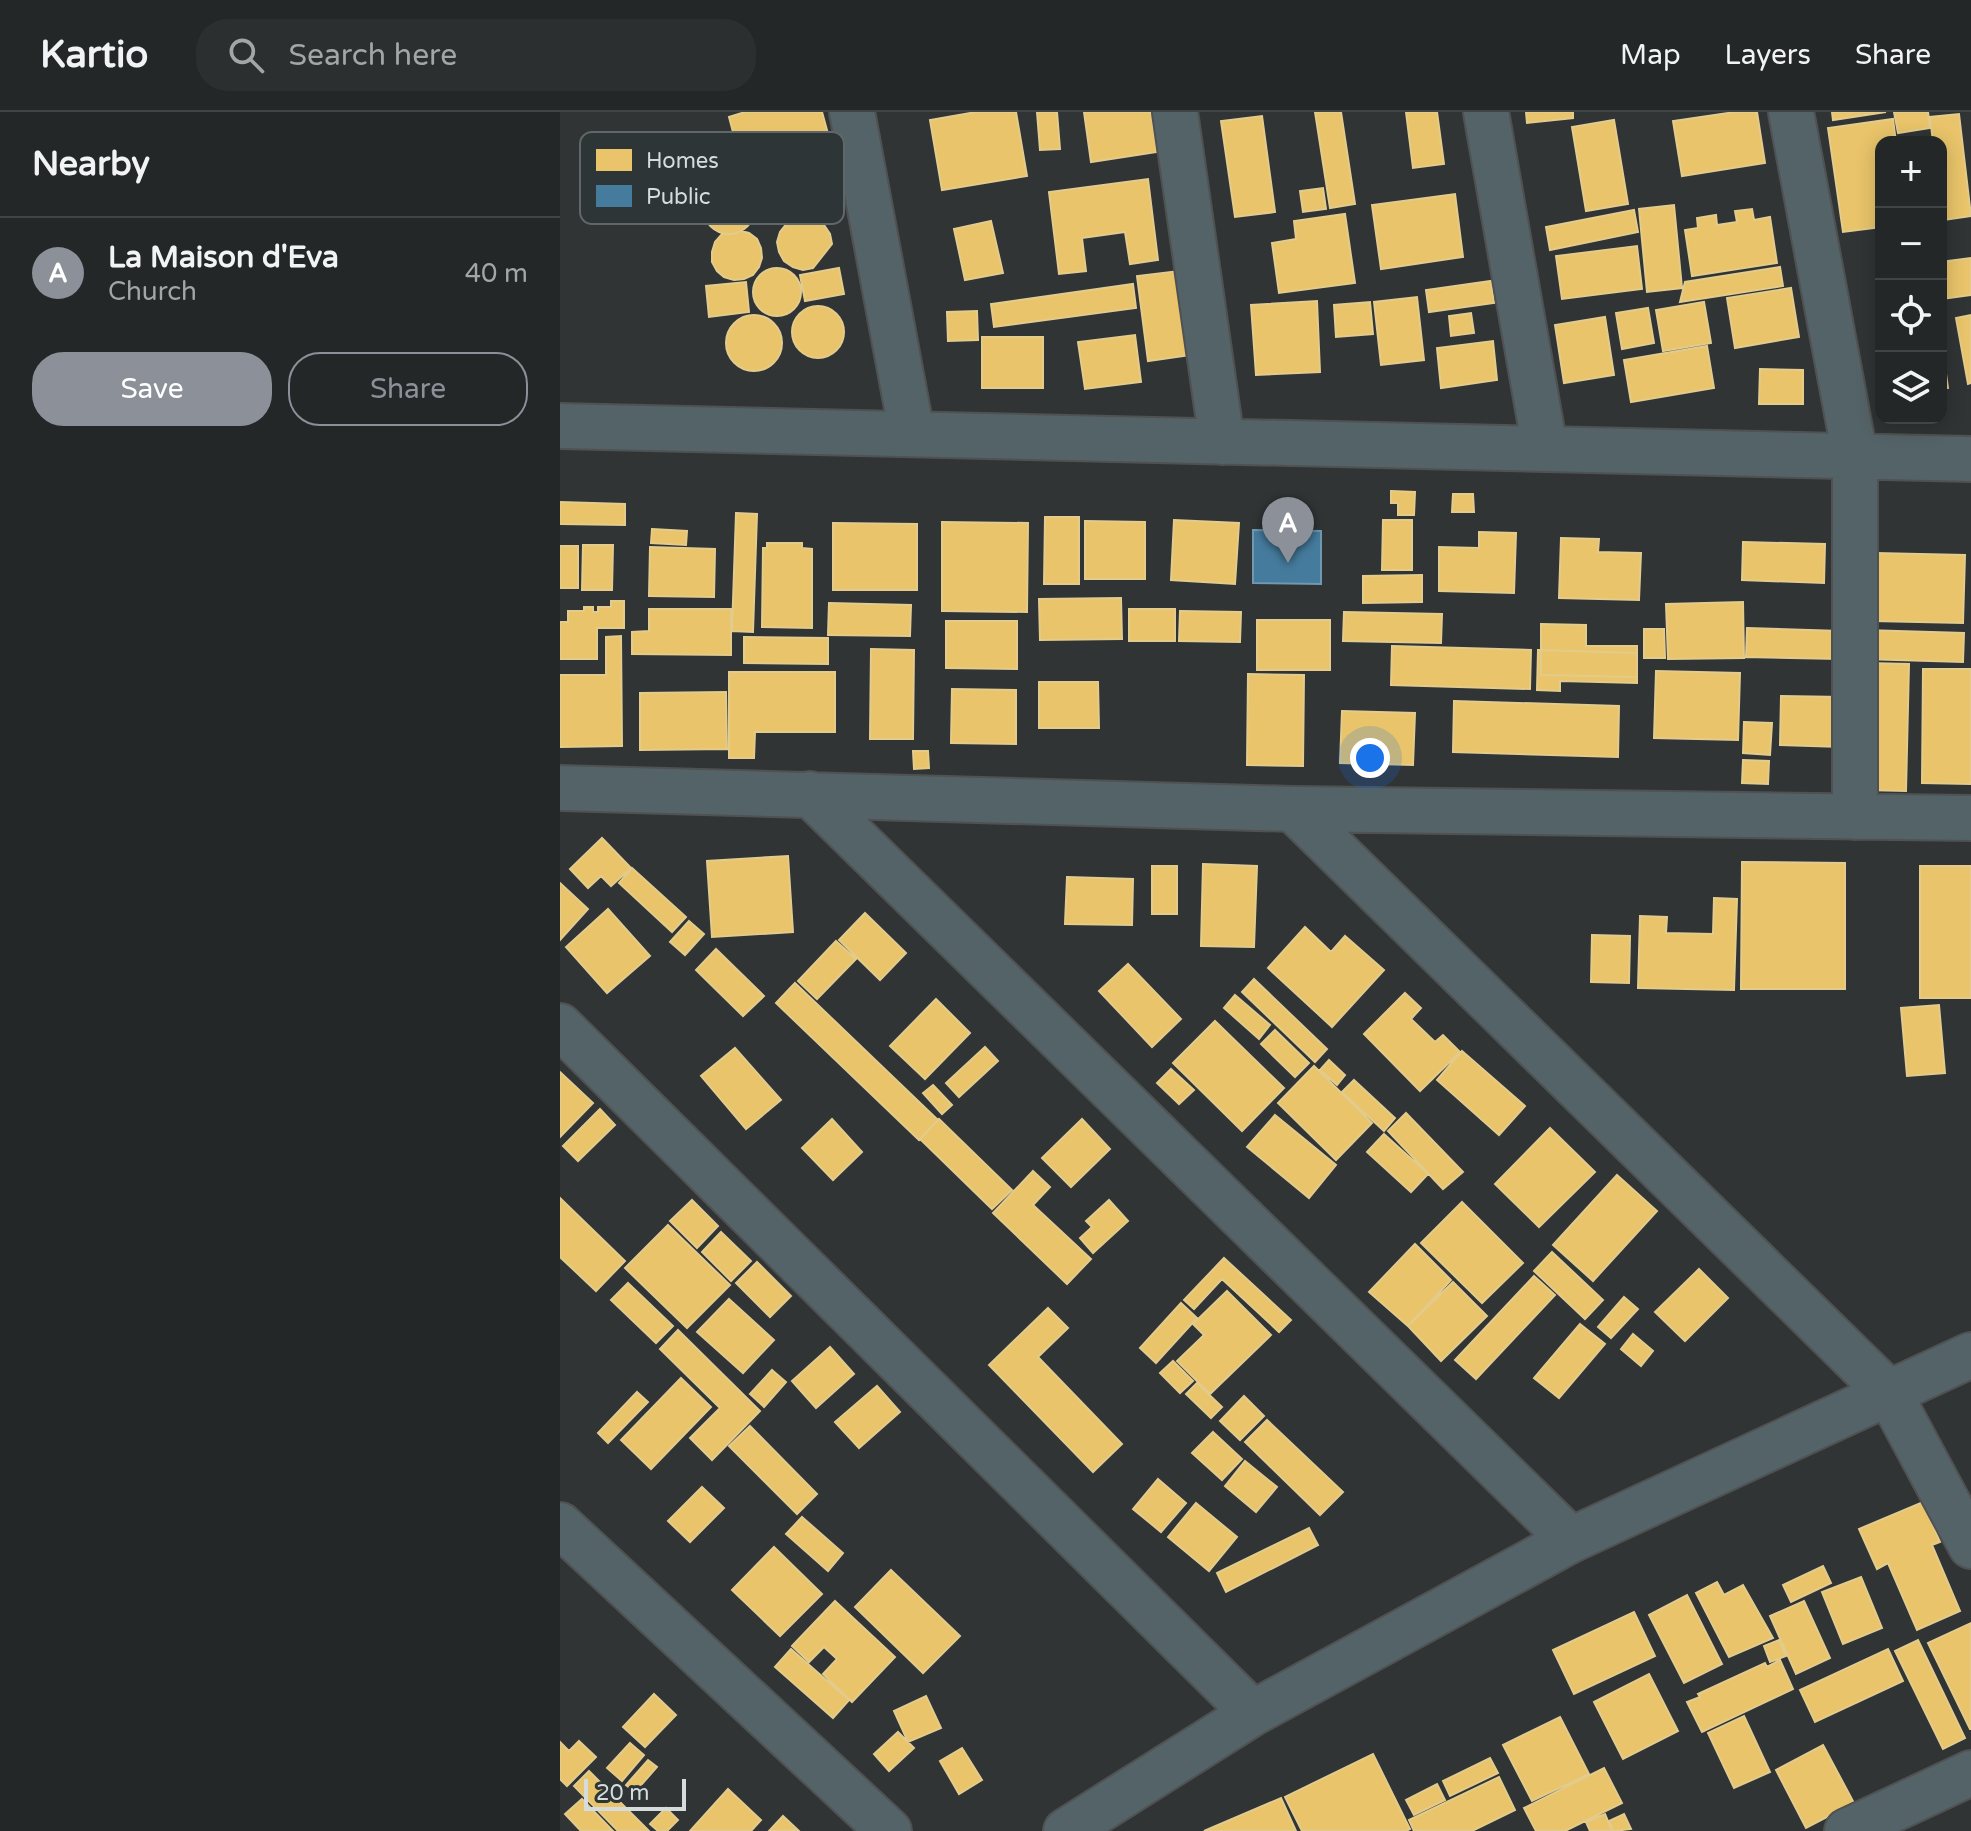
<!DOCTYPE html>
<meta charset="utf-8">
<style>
body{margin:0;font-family:"Varela Round",sans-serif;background:#2c2f30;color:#f1f3f6}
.controls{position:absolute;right:24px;top:24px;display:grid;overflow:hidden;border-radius:16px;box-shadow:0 4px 20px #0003}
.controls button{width:72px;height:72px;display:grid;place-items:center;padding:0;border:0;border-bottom:2px solid #414445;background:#242728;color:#f1f3f6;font:40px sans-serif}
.scale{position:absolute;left:24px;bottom:20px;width:102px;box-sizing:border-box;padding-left:8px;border:4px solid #d6dbdc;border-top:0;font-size:22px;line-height:28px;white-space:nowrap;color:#d6dbdc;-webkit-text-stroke:6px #2e3537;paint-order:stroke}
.you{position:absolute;left:810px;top:646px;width:28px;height:28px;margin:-20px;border:6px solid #fff;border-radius:50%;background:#1a73e8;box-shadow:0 0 0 12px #1a73e833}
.badge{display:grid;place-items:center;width:52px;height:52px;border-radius:50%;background:#8c9099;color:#fff;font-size:26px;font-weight:700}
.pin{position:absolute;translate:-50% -66px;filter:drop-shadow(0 2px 4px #0008)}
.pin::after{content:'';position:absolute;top:42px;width:28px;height:24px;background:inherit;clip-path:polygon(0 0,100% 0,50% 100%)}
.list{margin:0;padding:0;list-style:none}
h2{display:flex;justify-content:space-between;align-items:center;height:104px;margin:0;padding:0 32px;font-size:34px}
h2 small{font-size:26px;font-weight:400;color:#a3a5a8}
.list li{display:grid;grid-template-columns:52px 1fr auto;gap:24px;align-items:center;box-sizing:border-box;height:112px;padding:0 32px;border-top:2px solid #414445}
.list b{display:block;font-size:30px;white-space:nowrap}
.list p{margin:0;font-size:26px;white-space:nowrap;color:#a3a5a8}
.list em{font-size:26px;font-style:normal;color:#a3a5a8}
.actions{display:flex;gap:16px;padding:24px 32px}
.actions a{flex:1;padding:18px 0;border:2px solid #8c9099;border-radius:32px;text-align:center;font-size:28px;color:#8c9099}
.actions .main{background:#8c9099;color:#fff}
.icon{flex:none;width:44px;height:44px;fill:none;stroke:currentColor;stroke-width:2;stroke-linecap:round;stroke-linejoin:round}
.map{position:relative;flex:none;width:1411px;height:1719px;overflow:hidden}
header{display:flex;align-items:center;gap:48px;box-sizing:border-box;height:112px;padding:0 40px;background:#242728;border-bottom:2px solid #414445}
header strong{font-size:38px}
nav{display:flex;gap:44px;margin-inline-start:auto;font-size:28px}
.search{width:560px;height:72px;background:#2c2f30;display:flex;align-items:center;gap:20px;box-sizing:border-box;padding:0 28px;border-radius:32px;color:#a3a5a8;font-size:30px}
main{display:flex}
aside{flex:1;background:#242728}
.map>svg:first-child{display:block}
.homes{fill:#e9c46a;stroke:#e3cb8c;stroke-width:2}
.public{fill:#457b9d;stroke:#7098b0;stroke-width:2}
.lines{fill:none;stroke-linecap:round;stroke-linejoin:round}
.minor-casing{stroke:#4f5152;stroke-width:48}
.minor{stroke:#546367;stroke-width:44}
.key{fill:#2e3537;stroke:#606769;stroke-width:2}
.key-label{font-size:22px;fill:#d6dbdc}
</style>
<header>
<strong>Kartio</strong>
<div class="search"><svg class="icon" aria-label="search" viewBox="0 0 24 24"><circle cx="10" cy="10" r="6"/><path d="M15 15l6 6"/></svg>Search here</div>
<nav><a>Map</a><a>Layers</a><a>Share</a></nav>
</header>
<main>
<aside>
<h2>Nearby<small></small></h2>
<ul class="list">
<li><span class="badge">A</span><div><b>La Maison d'Eva</b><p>Church</p></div><em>40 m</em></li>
</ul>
<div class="actions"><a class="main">Save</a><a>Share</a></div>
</aside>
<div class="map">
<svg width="1411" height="1719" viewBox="0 0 1411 1719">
<rect width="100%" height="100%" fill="#303435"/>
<path class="homes" d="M185,0H262L270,29L182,54L169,5Z
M416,0H456L467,64L382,78L370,8Z
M477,0H497L500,37L480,38Z
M524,0H591L597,40L531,50Z
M755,0H781L795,92L770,96Z
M846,0H877L884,52L853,56Z
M966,0H1013V6L967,11Z
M1175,0H1197L1205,51L1122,64L1113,9Z
M1272,0H1326L1273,8Z
M1334,0H1368L1370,16L1338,21Z
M1399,2L1411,104L1383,108L1381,30H1373L1370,5Z
M702,4L715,100L675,105L661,9Z
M1333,7L1336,30H1321V115L1283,120L1268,16Z
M1054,8L1068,92L1026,99L1012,15Z
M588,67L598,148L570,152L565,120L522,126L526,159L499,162L489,80Z
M143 96a26 26 0 1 1 52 0a26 26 0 1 1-52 0Z
M763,76L766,97L743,100L740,79Z
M895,82L903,145L821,157L812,93Z
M1114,93L1122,176L1087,180L1079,97Z
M1192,97L1194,108L1210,105L1217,151L1132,164L1125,118L1138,116L1137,106L1156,103L1157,113L1177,110L1175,99Z
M1074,98L1078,120L990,138L986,115Z
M785,102L795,171L719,181L712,131L736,127L734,109Z
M256,107L264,113L270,122L272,132L253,156L243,158L233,155L224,149L219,140L217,130L220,120L228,110Z
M431,109L443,161L405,168L394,117Z
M181,119L189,121L197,127L201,136L202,146L199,155L193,163L184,167L174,168L164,165L157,159L152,150V140L155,130L162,122H174Z
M1077,134L1082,177L1002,187L996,144Z
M1411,146V183L1381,187V150Z
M1220,155L1223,174L1120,190L1125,170Z
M193 180a24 24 0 1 1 48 0a24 24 0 1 1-48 0Z
M279,156L284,182L245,189L240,163Z
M627,158L638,242L588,249L577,164Z
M931,169L934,191L869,200L866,178Z
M186,170L189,200L149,205L146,174Z
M573,172L576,196L434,215L431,192Z
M1231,176L1239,225L1175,236L1167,186Z
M857,185L864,248L821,253L814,190Z
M757,189L760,260L696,263L691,193Z
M810,190L813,222L776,225L774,193Z
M1144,190L1151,231L1103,239L1096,198Z
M232 220a26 26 0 1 1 52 0a26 26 0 1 1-52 0Z
M1088,196L1094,231L1062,237L1056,201Z
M417,199L418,228L388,229L387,200Z
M911,201L914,221L891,224L889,204Z
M1411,203V271L1408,272L1396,206Z
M166 231a28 28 0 1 1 56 0a28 28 0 1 1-56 0Z
M1045,205L1054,263L1004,271L995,213Z
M575,223L581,270L525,277L518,230Z
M422,225H483V276H422Z
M1381,227L1388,276L1381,277Z
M933,229L937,268L881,276L877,236Z
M1147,234L1154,276L1071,290L1064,248Z
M1200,257L1243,258V292H1199Z
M831,379L855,380L854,403H838V391H831Z
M893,382H913L914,400H892Z
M0,390L65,392V413L0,412Z
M176,401L197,402L193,520L172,519Z
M485,405H519V472H484Z
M614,408L679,411L675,472L611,468Z
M823,408H852V458H822Z
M525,409L585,410V467H525Z
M382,410L468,411L467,500L382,499Z
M273,411L357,412V478H273Z
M92,417L127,419L126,433L91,431Z
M919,420L956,421L954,481L879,479V435L919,436Z
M1001,426L1039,427L1038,440L1081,441L1079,488L999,486Z
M1183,430L1265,432L1264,471L1182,468Z
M207,431H242V436L252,437V516L202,515L203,436H207Z
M23,433H53L52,478H22Z
M0,434H18V476H0Z
M90,435L155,437L154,485L89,484Z
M1315,441L1405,443L1403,511L1313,509Z
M862,463V490L803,491V464Z
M561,486L562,527L480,528L479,487Z
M51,489H64V516H37V547H0V510H8V499H24V495H33V500H38V495H51Z
M1183,490L1184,546L1108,547L1106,492Z
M269,491L351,493L350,524L268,523Z
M89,497H171V543L72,542V520L89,519Z
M569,497H615V529H569Z
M620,499L681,500L680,530L619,529Z
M784,500L882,502L881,531L783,529Z
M697,508H770V558H697Z
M386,509H457V557L386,556Z
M981,512L1026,513V534H1077V565L981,563Z
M1187,516L1280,519L1279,547L1186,545Z
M1084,517H1104L1105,546H1084Z
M1304,518L1404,521L1403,550L1303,547Z
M61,524L62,634L0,635V563H46V525Z
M184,525L268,526V552L184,551Z
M832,534L971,538L970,577L831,573Z
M311,537L354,538L353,627H310Z
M978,538L1077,541V571L1000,569V579L977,578Z
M1308,551L1349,552L1346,679L1305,678Z
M1363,557H1411V672L1362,671Z
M1096,559L1180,561L1178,628L1094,626Z
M169,560H275V620H195L194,646H169Z
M688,562L744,563L743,654L687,653Z
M479,570H538L539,616H479Z
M392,577L456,578V632L391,631Z
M166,580L167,637L80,638V581Z
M1221,584L1283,585L1281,635L1220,633Z
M894,589L1059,594L1058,645L893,640Z
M782,599L855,601L853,653L780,651Z
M1184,610L1212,611L1210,643L1183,641Z
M353,639H368L369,656L354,657Z
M1183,648L1209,649L1208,672L1182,671Z
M42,726L71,756L51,774L41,764L28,776L10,757Z
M228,744L233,820L152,825L147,749Z
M1182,750L1285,751V877H1181Z
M643,752L697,754L694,835L641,834Z
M592,754H617V802H592Z
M1360,754H1411V886H1360Z
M72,756L126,805L112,820L59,771Z
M507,765L573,767L572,813L505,812Z
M0,771L28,797L0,828Z
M1154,786L1177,787L1174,878L1078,876L1080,804L1107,805L1106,821L1153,822Z
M48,797L90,844L47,881L6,835Z
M305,801L346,841L320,868L279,828Z
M129,809L144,822L125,843L110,830Z
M745,815L771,840L785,824L824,858L772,915L708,856Z
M1032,823L1070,824L1069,871L1031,870Z
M276,829L296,847L257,887L238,869Z
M156,837L204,884L183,904L136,858Z
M568,852L621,907L592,935L539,879Z
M694,867L767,937L755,950L682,880Z
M235,871L378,1008L359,1028L216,891Z
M845,881L861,896L851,907L875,930L883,923L900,940L860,979L804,922Z
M675,883L710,913L699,927L664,896Z
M376,887L410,921L365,967L330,934Z
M1379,893L1385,961L1347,964L1341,896Z
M655,909L724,976L682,1019L613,951Z
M715,918L749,951L735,965L701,932Z
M425,935L438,949L399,985L386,971Z
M175,936L221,988L186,1017L141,964Z
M902,939L965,994L939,1023L877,968Z
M769,948L785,963L777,973L760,958Z
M754,954L812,1011L776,1048L718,991Z
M611,957L634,978L619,992L597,971Z
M0,960L33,991L0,1025Z
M794,968L835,1006L824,1019L782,980Z
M373,973L392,993L382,1002L363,981Z
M40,997L55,1013L18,1049L3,1034Z
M846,1001L903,1060L883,1077L828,1019Z
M715,1003L776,1053L749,1086L687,1035Z
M272,1007L302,1040L273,1068L242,1036Z
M379,1007L452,1078L432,1097L360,1027Z
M522,1007L550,1037L511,1075L482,1046Z
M990,1016L1035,1060L979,1115L935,1072Z
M824,1022L868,1062L851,1080L807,1040Z
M473,1059L490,1075L473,1093L531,1147L507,1172L433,1101Z
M1057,1063L1097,1099L1033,1169L993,1133Z
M0,1086L65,1149L36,1179L0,1145Z
M132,1088L158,1114L137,1136L110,1109Z
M549,1088L568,1109L533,1141L520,1126L532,1115L526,1109Z
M902,1090L963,1151L922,1191L861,1131Z
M108,1113L170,1173L127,1216L65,1156Z
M161,1120L191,1149L171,1169L142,1140Z
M855,1132L891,1168L848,1214L809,1180Z
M992,1140L1043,1188L1025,1207L974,1159Z
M664,1146L731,1208L719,1220L662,1167L634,1197L624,1188Z
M197,1150L231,1184L210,1205L176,1171Z
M1139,1157L1168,1186L1125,1229L1095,1200Z
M974,1164L995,1183L916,1267L895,1248Z
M893,1170L927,1204L881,1249L848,1214Z
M68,1171L113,1214L96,1231L51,1188Z
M667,1179L711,1223L650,1282L617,1249L644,1223L633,1212Z
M1064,1185L1078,1197L1051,1226L1038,1215Z
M169,1187L214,1228L183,1261L137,1220Z
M621,1191L637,1206L596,1251L580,1236Z
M488,1196L508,1216L478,1245L562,1332L533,1360L429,1253Z
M1020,1212L1045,1232L999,1286L974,1266Z
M118,1218L200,1299L152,1348L130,1326L160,1296L100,1237Z
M1073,1222L1093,1239L1081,1254L1061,1237Z
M270,1235L294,1262L256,1296L232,1269Z
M613,1249L633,1269L620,1281L600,1261Z
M212,1258L226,1270L204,1295L190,1282Z
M121,1266L151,1295L91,1357L61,1328Z
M637,1271L662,1295L651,1306L626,1282Z
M317,1274L340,1300L299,1336L275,1310Z
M77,1280L88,1290L48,1331L38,1321Z
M684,1284L704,1304L680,1328L660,1309Z
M707,1308L783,1380L760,1403L685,1330Z
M190,1314L257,1382L237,1402L169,1334Z
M653,1320L682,1347L662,1368L632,1341Z
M685,1349L717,1375L696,1400L665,1374Z
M598,1367L626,1391L601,1420L573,1397Z
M142,1375L164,1396L130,1430L108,1409Z
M1363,1390L1380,1430L1372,1433L1400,1499L1357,1518L1328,1451L1317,1457L1299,1417Z
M636,1391L677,1425L649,1459L608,1425Z
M242,1405L283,1441L268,1459L226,1422Z
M749,1416L758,1433L666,1480L657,1461Z
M214,1435L262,1482L220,1524L172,1478Z
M1263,1454L1271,1471L1231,1490L1223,1473Z
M331,1458L400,1524L363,1561L295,1495Z
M1301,1465L1322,1516L1283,1532L1262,1480Z
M1157,1470L1164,1483L1183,1473L1213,1526L1169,1545L1136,1481Z
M1127,1483L1162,1552L1124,1571L1089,1503Z
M275,1489L335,1545L292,1590L263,1562L277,1547L264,1535L249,1550L232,1534Z
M1244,1489L1270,1546L1236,1562L1210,1504Z
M1074,1500L1095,1544L1014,1582L993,1538Z
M1411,1511V1617H1410L1368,1531Z
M1219,1528L1226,1544L1210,1550L1204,1534Z
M1358,1528L1405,1626L1383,1637L1335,1539Z
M231,1537L289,1588L273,1606L215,1555Z
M1328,1537L1343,1569L1255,1610L1240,1578Z
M1220,1548L1233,1577L1142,1620L1127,1590L1140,1585L1138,1582L1205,1551L1207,1555Z
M1089,1562L1118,1619L1063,1647L1034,1590Z
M94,1582L116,1603L85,1635L63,1615Z
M366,1584L381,1616L348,1630L334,1599Z
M1184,1604L1210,1660L1174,1676L1148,1621Z
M1000,1605L1029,1662L972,1689L943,1633Z
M338,1620L354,1636L329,1659L314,1642Z
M19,1629L36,1645L7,1674L0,1667V1630L9,1639Z
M70,1631L84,1643L62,1669L47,1656Z
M1263,1633L1294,1691L1246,1716L1216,1658Z
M402,1636L422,1668L399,1682L380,1649Z
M813,1642L850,1717L846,1719H742L725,1685Z
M930,1646L938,1661L890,1684L883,1669Z
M88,1648L97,1655L75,1680L66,1673Z
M1044,1656L1062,1691L1005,1719H976L964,1696Z
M29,1659L89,1719H58L14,1674Z
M939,1665L955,1698L912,1719H854L849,1708Z
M877,1672L885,1688L854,1703L846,1688Z
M168,1677L201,1708L191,1719H130Z
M721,1686L736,1719H644Z
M22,1687L53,1719H21L5,1702Z
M106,1696L118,1708L107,1719H98L90,1712Z
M1045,1702L1052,1719H1030L1026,1710Z
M1064,1702L1071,1717L1053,1719L1049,1709Z
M223,1704L238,1718L209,1719Z"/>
<path class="public" d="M693,418L761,419V472L693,471Z"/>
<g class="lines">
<g class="minor-casing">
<path id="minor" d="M292,0L352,322
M615,0L662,330
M926,0L985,337
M1231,0L1295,344V705
M0,314L1411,347
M0,676L733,697L1411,706
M250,682L1011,1428
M733,697L1329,1281L1411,1434
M0,914L693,1601
M0,1413L329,1719
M506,1719L693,1601L1011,1428L1411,1243
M1287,1719L1411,1661"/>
</g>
<use href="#minor" class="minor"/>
</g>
<rect x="20" y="20" width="264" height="92" rx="12" class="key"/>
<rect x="36" y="37" width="36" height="22" fill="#e9c46a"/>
<rect x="36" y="73" width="36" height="22" fill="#457b9d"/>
<g class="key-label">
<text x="86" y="56">Homes</text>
<text x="86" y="92">Public</text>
</g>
</svg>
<div class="controls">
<button>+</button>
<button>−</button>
<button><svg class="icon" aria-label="locate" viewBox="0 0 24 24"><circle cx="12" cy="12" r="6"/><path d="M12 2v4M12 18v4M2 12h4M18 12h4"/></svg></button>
<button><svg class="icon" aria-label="layers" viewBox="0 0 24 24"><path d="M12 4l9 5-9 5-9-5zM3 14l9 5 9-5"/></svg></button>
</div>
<div class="scale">20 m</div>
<div class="you"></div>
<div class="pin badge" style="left:728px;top:451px">A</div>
</div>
</main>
